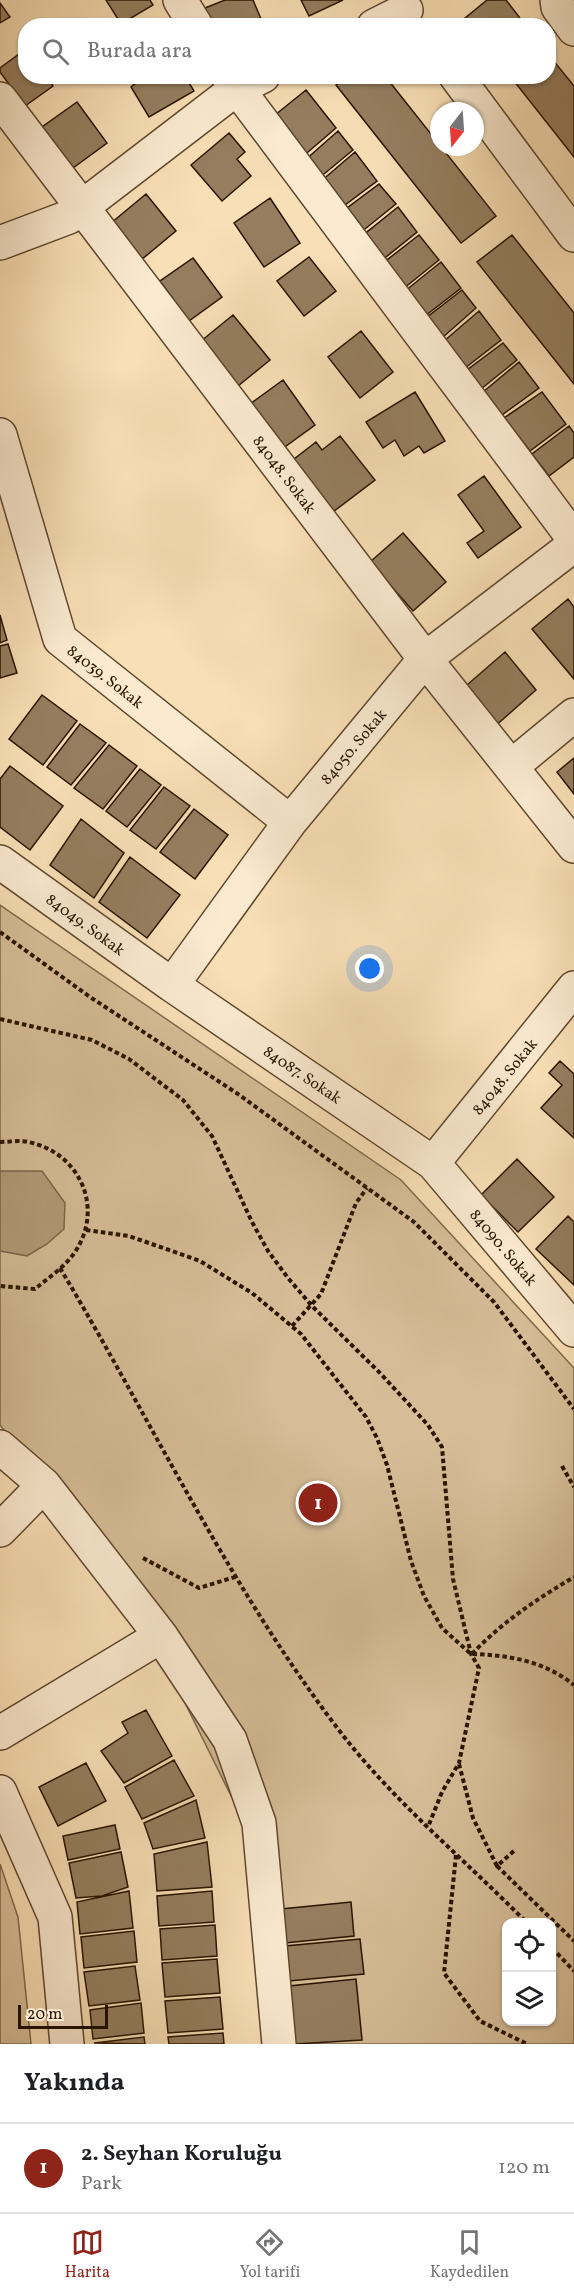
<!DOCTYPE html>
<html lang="tr">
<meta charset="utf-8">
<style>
body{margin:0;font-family:Vollkorn,serif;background:#f6f6f6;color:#202124}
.controls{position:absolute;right:18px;bottom:18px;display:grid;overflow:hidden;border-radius:12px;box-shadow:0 2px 4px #0004}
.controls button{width:54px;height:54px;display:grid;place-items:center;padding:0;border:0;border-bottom:2px solid #e0e0e0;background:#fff;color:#202124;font:30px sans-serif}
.compass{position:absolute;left:430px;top:102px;width:54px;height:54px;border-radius:50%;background:#fff;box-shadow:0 2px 4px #0004;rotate:197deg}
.scale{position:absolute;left:18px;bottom:15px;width:90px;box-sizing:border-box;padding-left:6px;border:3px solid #291500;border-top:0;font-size:16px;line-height:21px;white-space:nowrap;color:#291500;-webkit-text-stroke:4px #fbead0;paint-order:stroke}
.you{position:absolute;left:370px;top:969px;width:21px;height:21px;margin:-15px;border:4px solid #fff;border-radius:50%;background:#1a73e8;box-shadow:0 0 0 9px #1a73e833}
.badge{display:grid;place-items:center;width:39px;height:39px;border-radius:50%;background:#8f2418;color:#fff;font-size:20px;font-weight:700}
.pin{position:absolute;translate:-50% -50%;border:3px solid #fff;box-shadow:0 2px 6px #0006}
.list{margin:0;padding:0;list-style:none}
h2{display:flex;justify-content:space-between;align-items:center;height:78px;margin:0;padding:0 24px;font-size:26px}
h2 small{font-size:20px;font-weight:400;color:#757577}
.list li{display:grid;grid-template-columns:39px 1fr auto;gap:18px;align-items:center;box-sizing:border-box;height:90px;padding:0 24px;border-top:2px solid #e0e0e0}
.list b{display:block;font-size:22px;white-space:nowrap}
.list p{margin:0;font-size:20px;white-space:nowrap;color:#757577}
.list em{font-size:20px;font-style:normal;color:#757577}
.icon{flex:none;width:33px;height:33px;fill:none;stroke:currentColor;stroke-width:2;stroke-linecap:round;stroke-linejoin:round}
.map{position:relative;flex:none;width:574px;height:2044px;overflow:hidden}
.search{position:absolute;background:#fff;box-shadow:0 2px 4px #0004;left:18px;right:18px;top:18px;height:66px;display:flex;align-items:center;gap:15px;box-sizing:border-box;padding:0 21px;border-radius:24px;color:#757577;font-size:22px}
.sheet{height:168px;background:#fff}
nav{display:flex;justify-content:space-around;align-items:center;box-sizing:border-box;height:84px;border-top:2px solid #e0e0e0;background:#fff;font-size:16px;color:#757577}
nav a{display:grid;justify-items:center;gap:3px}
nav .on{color:#8f2418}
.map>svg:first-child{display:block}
.green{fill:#d6bd97;stroke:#80694c;stroke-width:1.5;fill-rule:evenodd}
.water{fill:#b29a78;stroke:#7b6548;stroke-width:1.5}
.building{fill:#957e5f;stroke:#291500;stroke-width:1.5}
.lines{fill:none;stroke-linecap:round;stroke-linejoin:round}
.minor-casing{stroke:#5d482e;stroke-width:36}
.path{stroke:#291500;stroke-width:4;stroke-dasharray:4.5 3;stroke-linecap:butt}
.minor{stroke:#fbead0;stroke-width:33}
.labels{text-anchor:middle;stroke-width:6;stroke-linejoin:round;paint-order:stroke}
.street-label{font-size:16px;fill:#291500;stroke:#fbead0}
</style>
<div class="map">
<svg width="574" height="2044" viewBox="0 0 574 2044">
<rect width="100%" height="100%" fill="#f9dfb6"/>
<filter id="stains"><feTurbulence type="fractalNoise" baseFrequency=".00333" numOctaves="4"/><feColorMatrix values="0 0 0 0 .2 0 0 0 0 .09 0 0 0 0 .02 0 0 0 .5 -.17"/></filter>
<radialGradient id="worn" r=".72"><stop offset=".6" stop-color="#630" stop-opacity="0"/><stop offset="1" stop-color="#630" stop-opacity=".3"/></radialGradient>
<path class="green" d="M0,905L401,1180L574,1368V2044H280L244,1822L125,1582L0,1425ZM506,1922H552V2022H506Z
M0,1864L18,1917L31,2044H0Z"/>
<path class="water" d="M0,1171H42L65,1203L64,1229L47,1244L27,1256L0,1251Z"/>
<path class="building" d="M106,0H150L153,5L121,24Z
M225,0H253L264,26H213L205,8Z
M301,0H343L309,16Z
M487,0H506L526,26H469L464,19Z
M0,3L10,17L0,23Z
M26,49V76H47L53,86L25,106L0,72V68Z
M548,54L574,86V157L510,76H548Z
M145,76H185L194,91L149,117L131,87Z
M347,76H385L496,216L461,243L336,85Z
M306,90L336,128L301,158L270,119Z
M77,102L107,143L73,168L42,127Z
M338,131L353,150L318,179L304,161Z
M229,133L245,152L237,159L251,176L222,201L191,165Z
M355,152L377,181L341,208L320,182Z
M379,184L396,204L360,233L343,211Z
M146,194L176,231L141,260L111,223Z
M270,198L300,243L264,267L234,223Z
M398,207L417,232L381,261L362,236Z
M419,235L439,260L403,289L383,263Z
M512,235L574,313V384L477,262Z
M309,257L336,291L304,316L277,281Z
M193,258L222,297L189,321L160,281Z
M441,262L461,288L425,316L405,291Z
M462,290L476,308L442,338L426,318Z
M479,311L501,340L465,368L444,341Z
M233,315L270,360L238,386L201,341Z
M361,331L393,372L360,398L328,357Z
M503,343L517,360L481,389L467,370Z
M519,362L539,388L502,415L483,392Z
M283,380L315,425L282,449L250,404Z
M415,392L445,441L424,453L419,446L404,456L395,440L383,448L366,422Z
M542,392L566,424L530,451L504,418Z
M569,426L574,433V457L549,476L532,454Z
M340,436L375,480L329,515L289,463L316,442L322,450Z
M484,476L521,527L478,558L467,543L484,531L458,495Z
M403,533L446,582L413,611L370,562Z
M568,599L574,607V679L532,629Z
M0,615L7,640L0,643Z
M8,644L17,673L0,678V646Z
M505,652L536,690L493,728L460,691Z
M42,695L77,721L43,765L9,739Z
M80,724L106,743L71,785L47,767Z
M109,745L137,766L103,809L74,788Z
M574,758V794L557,772Z
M10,766L63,806L30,850L0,827V779Z
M140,769L161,785L127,827L106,811Z
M164,787L190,806L156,849L130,830Z
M194,809L228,835L195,879L160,852Z
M81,819L124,853L94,898L50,865Z
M130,857L180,895L147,938L99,902Z
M560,1061L574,1074V1138L541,1108L562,1085L549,1073Z
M517,1159L554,1197L518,1232L481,1195Z
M568,1216L574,1222V1285L536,1249Z
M146,1710L172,1756L124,1783L101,1751L128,1733L122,1722Z
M174,1760L194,1796L142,1819L125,1787Z
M86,1763L106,1801L58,1826L39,1787Z
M196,1800L205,1838L153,1849L144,1823Z
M115,1825L120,1849L68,1860L63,1836Z
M207,1842L212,1887L157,1891L154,1854Z
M121,1852L128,1887L102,1896L76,1898L69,1863Z
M129,1891L133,1928L80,1934L77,1902Z
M212,1891L214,1922L159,1926L157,1896Z
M351,1902L354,1936L285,1943L281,1909Z
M215,1925L217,1956L162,1960L160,1929Z
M134,1931L137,1962L84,1968L81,1937Z
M360,1939L364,1974L289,1981L285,1946Z
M217,1959L220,1993L165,1997L162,1963Z
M135,1966L140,2000L89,2006L84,1972Z
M356,1979L362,2040L295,2044L289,1986Z
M220,1997L223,2029L168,2033L165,2001Z
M141,2003L144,2033L93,2039L90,2010Z
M223,2033L224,2044H169L168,2037Z
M144,2037L145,2044L94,2043Z"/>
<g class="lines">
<g class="minor-casing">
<path id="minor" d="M180,0L196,26
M557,0L558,7L574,29
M374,26L406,10
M228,76L574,539
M456,76L574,235
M0,99L425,659L574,846
M0,243L69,217L236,89L263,76
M0,435L60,639L290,822
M512,766L574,715
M0,862L172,985L433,1163L574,1330
M172,985L290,822L425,659L574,545
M433,1163L574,988
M0,1447L44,1485L161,1636L230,1740L259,1823L279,2044
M0,1530L44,1485
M0,1733L161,1636
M0,1792L55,1917L67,2044"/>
</g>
<path class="path" d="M0,932L90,997L238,1094L414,1222L494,1302L574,1409
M0,1019L92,1040L129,1059L183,1100L212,1136L252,1222L268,1251L288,1278L312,1306L379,1372L428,1425L442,1447L453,1579L471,1654L479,1668L459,1763L442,1792L428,1827
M0,1142C9,1142 19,1140 28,1142C79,1152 105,1207 75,1252C65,1267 48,1278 35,1289L0,1286
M86,1230L129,1236L200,1261L252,1293L301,1334L366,1417L377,1438L387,1465L411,1561L424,1596L442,1628L471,1654C509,1655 544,1661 574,1685
M60,1268C154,1425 232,1593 345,1738C399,1806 466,1861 526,1922
M292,1326L321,1294L356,1203L367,1188
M562,1466L574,1487
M143,1558L199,1588L235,1577
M472,1654C502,1622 537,1599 574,1577
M459,1764L473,1818L497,1866L515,1850
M456,1855L444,1973L480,2021L527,2044
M497,1866L574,1941
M552,1948L574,1971"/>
<use href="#minor" class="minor"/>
</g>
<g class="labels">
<g class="street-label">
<text transform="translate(285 474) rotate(53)" y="6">84048. Sokak</text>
<text transform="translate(106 676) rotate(38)" y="6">84039. Sokak</text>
<text transform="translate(353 746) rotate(-50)" y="6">84050. Sokak</text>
<text transform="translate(86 924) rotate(36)" y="6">84049. Sokak</text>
<text transform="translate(303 1074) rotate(34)" y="6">84087. Sokak</text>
<text transform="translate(504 1076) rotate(-51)" y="6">84048. Sokak</text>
<text transform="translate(504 1247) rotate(50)" y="6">84090. Sokak</text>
</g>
</g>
<rect width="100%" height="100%" filter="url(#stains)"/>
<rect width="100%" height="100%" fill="url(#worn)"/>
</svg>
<div class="controls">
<button><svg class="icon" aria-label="locate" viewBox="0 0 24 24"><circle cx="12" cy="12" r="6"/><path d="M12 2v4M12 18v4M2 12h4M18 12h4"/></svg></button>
<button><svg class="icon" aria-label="layers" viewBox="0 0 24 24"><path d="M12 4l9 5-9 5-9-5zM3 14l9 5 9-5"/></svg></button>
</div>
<svg class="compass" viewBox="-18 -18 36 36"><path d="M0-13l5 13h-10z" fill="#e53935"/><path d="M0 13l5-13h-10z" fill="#757577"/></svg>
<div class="scale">20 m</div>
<div class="you"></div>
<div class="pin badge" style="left:318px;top:1503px">1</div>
<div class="search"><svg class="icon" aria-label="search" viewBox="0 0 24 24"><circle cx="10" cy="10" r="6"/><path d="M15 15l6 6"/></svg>Burada ara</div>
</div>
<section class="sheet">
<h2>Yakında<small></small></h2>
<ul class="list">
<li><span class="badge">1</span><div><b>2. Seyhan Koruluğu</b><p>Park</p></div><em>120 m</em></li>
</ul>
</section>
<nav>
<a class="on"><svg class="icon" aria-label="map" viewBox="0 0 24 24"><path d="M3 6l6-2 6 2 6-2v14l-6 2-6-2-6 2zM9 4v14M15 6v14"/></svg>Harita</a>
<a><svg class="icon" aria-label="directions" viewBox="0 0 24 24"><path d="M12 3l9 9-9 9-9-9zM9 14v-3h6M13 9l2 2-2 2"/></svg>Yol tarifi</a>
<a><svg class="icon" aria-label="saved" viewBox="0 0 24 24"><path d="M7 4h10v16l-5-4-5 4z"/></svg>Kaydedilen</a>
</nav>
